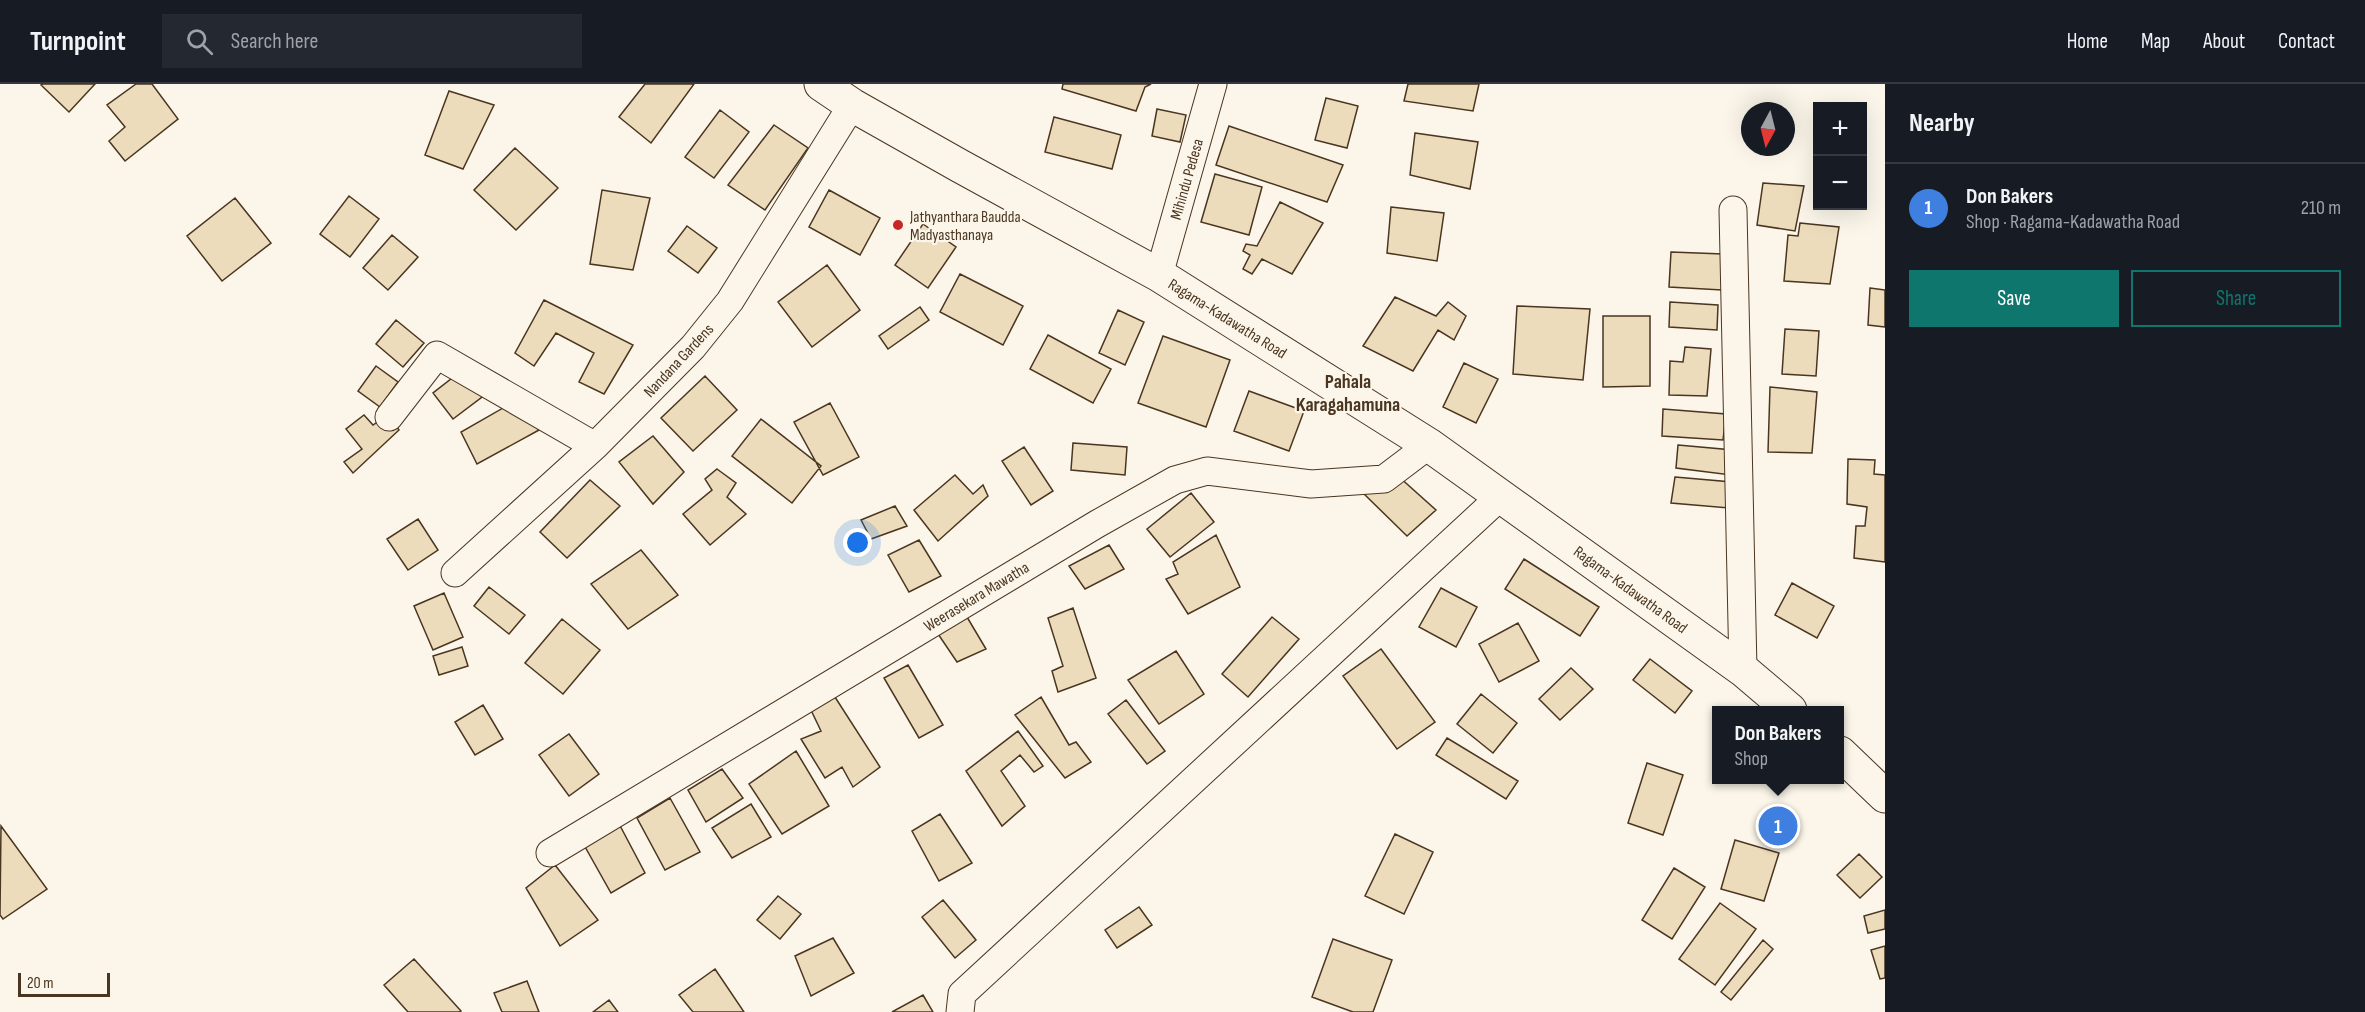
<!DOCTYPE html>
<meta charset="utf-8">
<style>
body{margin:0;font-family:"Sofia Sans Condensed",sans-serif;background:#242831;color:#f1f3f6}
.controls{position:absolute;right:18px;top:18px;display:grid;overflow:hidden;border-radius:0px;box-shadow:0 6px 24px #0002}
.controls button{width:54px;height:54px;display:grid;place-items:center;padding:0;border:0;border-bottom:2px solid #363941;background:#171b24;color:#f1f3f6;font:30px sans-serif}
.compass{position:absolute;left:1741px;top:18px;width:54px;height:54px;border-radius:50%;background:#171b24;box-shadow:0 6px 24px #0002;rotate:187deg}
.scale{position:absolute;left:18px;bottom:15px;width:92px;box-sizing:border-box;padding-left:6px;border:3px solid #4a3520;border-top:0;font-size:16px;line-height:21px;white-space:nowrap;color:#4a3520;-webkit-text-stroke:4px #fbf6e9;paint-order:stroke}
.you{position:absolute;left:858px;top:459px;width:21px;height:21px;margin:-15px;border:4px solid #fff;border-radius:50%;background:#1a73e8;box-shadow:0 0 0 9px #1a73e833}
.badge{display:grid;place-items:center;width:39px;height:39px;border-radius:50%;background:#0f766e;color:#fff;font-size:20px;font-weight:700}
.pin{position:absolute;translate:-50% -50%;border:3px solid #fff;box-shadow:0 2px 6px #0006}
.popup{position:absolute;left:1712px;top:622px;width:132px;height:78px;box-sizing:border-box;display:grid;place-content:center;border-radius:0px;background:#171b24;filter:drop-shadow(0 2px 4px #0005);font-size:20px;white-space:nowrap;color:#9ea1a6}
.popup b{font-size:22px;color:#f1f3f6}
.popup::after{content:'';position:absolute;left:50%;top:100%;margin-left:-12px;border:12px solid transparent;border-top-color:#171b24}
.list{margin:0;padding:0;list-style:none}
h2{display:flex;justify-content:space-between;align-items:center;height:78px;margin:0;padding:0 24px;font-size:26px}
h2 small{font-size:20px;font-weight:400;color:#9ea1a6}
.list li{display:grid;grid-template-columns:39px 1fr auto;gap:18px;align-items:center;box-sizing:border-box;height:90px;padding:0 24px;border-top:2px solid #363941}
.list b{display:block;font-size:22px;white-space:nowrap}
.list p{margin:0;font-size:20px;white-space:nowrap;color:#9ea1a6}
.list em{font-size:20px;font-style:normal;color:#9ea1a6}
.actions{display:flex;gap:12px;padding:18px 24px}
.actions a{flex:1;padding:14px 0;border:2px solid #0f766e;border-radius:0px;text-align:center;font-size:21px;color:#0f766e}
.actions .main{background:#0f766e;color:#fff}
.icon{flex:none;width:33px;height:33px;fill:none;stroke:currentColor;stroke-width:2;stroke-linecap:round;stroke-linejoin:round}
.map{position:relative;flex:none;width:1885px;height:928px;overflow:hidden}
header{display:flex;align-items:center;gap:36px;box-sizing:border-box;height:84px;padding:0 30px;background:#171b24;border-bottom:2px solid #363941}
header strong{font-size:28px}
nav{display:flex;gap:33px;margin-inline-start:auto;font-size:21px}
.search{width:420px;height:54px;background:#242831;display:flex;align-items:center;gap:15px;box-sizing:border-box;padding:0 21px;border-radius:0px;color:#9ea1a6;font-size:22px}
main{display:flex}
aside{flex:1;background:#171b24}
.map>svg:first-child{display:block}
.building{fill:#ecdcbc;stroke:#4a3520;stroke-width:1.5}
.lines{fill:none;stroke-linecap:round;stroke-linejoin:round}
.minor-casing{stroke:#4a3520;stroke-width:29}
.primary-casing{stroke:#4a3520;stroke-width:35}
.minor{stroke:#fbf6e9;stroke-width:27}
.primary{stroke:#fbf6e9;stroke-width:33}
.poi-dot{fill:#c62828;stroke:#fbf6e9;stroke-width:2}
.labels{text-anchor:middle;stroke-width:4.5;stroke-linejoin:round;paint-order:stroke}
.street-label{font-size:16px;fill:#4a3520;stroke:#fbf6e9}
.poi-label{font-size:16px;fill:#4a3520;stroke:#fbf6e9;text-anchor:start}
.quarter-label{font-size:20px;font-weight:bold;fill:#4a3520;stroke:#fbf6e9}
</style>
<header>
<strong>Turnpoint</strong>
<div class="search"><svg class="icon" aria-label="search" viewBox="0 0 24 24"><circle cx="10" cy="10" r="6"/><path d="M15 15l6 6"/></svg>Search here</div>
<nav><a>Home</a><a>Map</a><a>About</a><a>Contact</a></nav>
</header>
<main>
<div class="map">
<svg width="1885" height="928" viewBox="0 0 1885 928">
<rect width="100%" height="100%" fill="#fbf6e9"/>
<path class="building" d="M43,0H95L69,28L41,1Z
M136,0H152L178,35L125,77L109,57L125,43L107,21Z
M645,0H694L651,59L619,33Z
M1063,0H1151L1145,3L1136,27L1062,5Z
M1408,0H1479L1473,27L1404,17Z
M449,7L494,21L463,85L425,71Z
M1326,14L1358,22L1347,64L1315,56Z
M1157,25L1186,31L1180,58L1152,52Z
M720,26L749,48L714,94L685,73Z
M1054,33L1121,51L1112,85L1045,68Z
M774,41L808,64L765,126L728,101Z
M1229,42L1343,81L1327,118L1216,81Z
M1415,49L1478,58L1470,105L1410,91Z
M515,64L558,104L516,146L474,106Z
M1215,90L1262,103L1249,151L1201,138Z
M1763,99L1804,102L1795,147L1757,141Z
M602,106L650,114L633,186L590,180Z
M829,106L880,134L860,171L809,143Z
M349,112L379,135L350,173L320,150Z
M235,114L271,159L222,197L187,152Z
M1280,118L1323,139L1292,190L1262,175L1252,190L1243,185L1250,171L1243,167L1246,160L1257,162Z
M1391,123L1444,129L1437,177L1387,169Z
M1800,139L1839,143L1830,200L1784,197L1788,151L1798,152Z
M923,140L956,163L928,204L895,181Z
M687,142L717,164L698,189L668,167Z
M392,151L418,173L388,206L363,184Z
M1671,168L1723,170L1722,206L1669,203Z
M827,181L860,226L812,263L778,218Z
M960,190L1023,222L1003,261L940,228Z
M1870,204L1885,206V243L1868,241Z
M1395,213L1436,232L1448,218L1466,232L1454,256L1438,246L1413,287L1363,262Z
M544,216L633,261L604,310L579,298L594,269L556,249L534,282L515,269Z
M1670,218L1718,221L1717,246L1669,243Z
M1517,222L1590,225L1583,296L1513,290Z
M920,223L929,236L888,265L879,252Z
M1118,226L1144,238L1125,281L1099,269Z
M1603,232H1650V302L1603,303Z
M396,236L424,259L403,283L376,260Z
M1785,245L1819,247L1816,292L1782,290Z
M1048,251L1111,285L1093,319L1030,285Z
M1163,252L1230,276L1206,343L1138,319Z
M1685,263L1711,265L1707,312L1669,311L1670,277L1683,278Z
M1464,279L1498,295L1476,339L1443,323Z
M376,282L398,298L380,323L358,307Z
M465,284L486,310L453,335L433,309Z
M705,292L737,326L693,367L661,334Z
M1770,303L1817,308L1812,369L1768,368Z
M1249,307L1304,327L1289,367L1234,347Z
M830,319L859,373L823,391L794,338Z
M510,320L539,346L477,380L461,348Z
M1663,325L1726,330L1723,356L1662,352Z
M364,331L373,341L388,331L399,346L353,389L344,378L362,365L346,345Z
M761,335L821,382L792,419L732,372Z
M653,352L684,388L653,420L619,378Z
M1073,359L1127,363L1125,391L1071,386Z
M1678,361L1733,366L1731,391L1676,384Z
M1024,363L1053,407L1031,421L1002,377Z
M1848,375L1875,376L1874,390L1885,391V478L1854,474L1856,442H1865L1867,423L1847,420Z
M1388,383L1436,426L1407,452L1363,409Z
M717,385L736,399L727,413L746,430L710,461L683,430L712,406L705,395Z
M955,391L973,410L983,401L988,412L938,457L914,426Z
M1675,393L1732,398L1729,424L1671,419Z
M590,396L620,422L567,474L540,448Z
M1191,409L1214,438L1170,473L1147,445Z
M895,422L907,442L871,455L861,436Z
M418,435L438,466L408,486L387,455Z
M1216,451L1240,503L1188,530L1166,495L1178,490L1173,478Z
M919,456L941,492L909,508L888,471Z
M1109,461L1124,485L1085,505L1069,482Z
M641,466L678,511L628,545L591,500Z
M1524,475L1599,523L1580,552L1505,505Z
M1792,499L1834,522L1817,554L1775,531Z
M489,503L525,531L509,550L474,522Z
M1441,504L1477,523L1456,563L1419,543Z
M444,509L463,553L433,566L414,522Z
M1073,524L1096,594L1058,608L1052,587L1063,582L1048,534Z
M964,528L986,565L957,578L934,544Z
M1272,533L1299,555L1248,613L1222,590Z
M562,535L600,566L563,610L525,579Z
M1518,539L1539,577L1499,598L1479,560Z
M462,563L468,582L439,591L433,572Z
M1381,565L1435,638L1397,665L1343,592Z
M1176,567L1204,610L1159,640L1128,596Z
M1650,575L1692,607L1675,629L1633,596Z
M908,581L943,641L919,654L884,594Z
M1571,584L1593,605L1560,636L1539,615Z
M833,610L880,683L853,703L842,683L825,694L801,655L821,647L810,624Z
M1481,610L1517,639L1493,669L1457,640Z
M1041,613L1069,661L1076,658L1091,678L1065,694L1015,631Z
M1126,616L1165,667L1147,680L1108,630Z
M483,621L503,655L475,671L455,638Z
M1018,647L1043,682L1034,688L1020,671L1001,687L1025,722L1002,742L966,687Z
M569,650L599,690L569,712L539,671Z
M1447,654L1518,697L1506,715L1436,671Z
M796,667L829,722L782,750L749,700Z
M1647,679L1683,691L1663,751L1628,739Z
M722,685L743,714L706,738L688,706Z
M670,714L700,768L665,786L637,734Z
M751,720L771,753L732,774L712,744Z
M940,730L972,779L939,797L912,747Z
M617,736L645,789L611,809L584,761Z
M1,742L47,805L3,835L0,831Z
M1395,750L1433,768L1404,830L1365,812Z
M1735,756L1779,769L1764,817L1721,805Z
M1859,770L1882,793L1860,814L1837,791Z
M555,781L598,836L560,862L526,804Z
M1674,784L1705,803L1672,855L1642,836Z
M778,812L801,830L780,855L757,836Z
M943,816L976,856L955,874L922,833Z
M1720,819L1756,845L1715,901L1679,875Z
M1139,823L1152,841L1117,864L1105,846Z
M1885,826V845L1868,849L1864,832Z
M833,854L854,889L811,912L795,872Z
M1333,855L1392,876L1373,928H1353L1312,913Z
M1763,856L1773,865L1731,916L1721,908Z
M1885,862V894L1880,895L1871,866Z
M414,875L461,927L459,928H408L384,901Z
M715,885L744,928H693L679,911Z
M527,897L539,928H502L494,909Z
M923,911L933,928H892Z
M609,916L618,928H593Z"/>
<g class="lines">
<g class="minor-casing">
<path id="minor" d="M1733,126L1743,586
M1159,191L1213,0
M389,333L437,271L595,362
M455,489L595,362L693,263L730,217L852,21
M550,769L1097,440L1175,396L1207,387L1311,400L1384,395L1429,361
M960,928L962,910L1501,412"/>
</g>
<g class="primary-casing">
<path id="primary" d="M821,0L852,21L960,82L1159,191L1429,361L1743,586L1790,626
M1840,669L1885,712"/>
</g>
<use href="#minor" class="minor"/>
<use href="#primary" class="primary"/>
</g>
<circle class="poi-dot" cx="898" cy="141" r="6"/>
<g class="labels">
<g class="street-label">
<text transform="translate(1186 95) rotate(-74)" y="6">Mihindu Pedesa</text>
<text transform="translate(1228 234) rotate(32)" y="6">Ragama-Kadawatha Road</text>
<text transform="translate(678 276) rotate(-47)" y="6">Nandana Gardens</text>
<text transform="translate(1631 505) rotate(36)" y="6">Ragama-Kadawatha Road</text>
<text transform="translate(976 512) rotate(-31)" y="6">Weerasekara Mawatha</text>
</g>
<g class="poi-label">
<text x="910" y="138">Jathyanthara Baudda<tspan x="910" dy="18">Madyasthanaya</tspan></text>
</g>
<g class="quarter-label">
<text x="1348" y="304">Pahala<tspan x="1348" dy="23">Karagahamuna</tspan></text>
</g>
</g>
</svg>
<div class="controls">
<button>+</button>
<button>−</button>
</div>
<svg class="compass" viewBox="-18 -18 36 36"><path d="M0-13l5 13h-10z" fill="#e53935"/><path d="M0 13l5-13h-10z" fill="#9ea1a6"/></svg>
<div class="scale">20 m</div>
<div class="you"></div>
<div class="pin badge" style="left:1778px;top:742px;background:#3f7fe0">1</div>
<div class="popup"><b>Don Bakers</b>Shop</div>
</div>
<aside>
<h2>Nearby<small></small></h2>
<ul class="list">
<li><span class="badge" style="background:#3f7fe0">1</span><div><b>Don Bakers</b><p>Shop · Ragama-Kadawatha Road</p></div><em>210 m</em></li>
</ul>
<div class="actions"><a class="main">Save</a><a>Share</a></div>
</aside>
</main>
